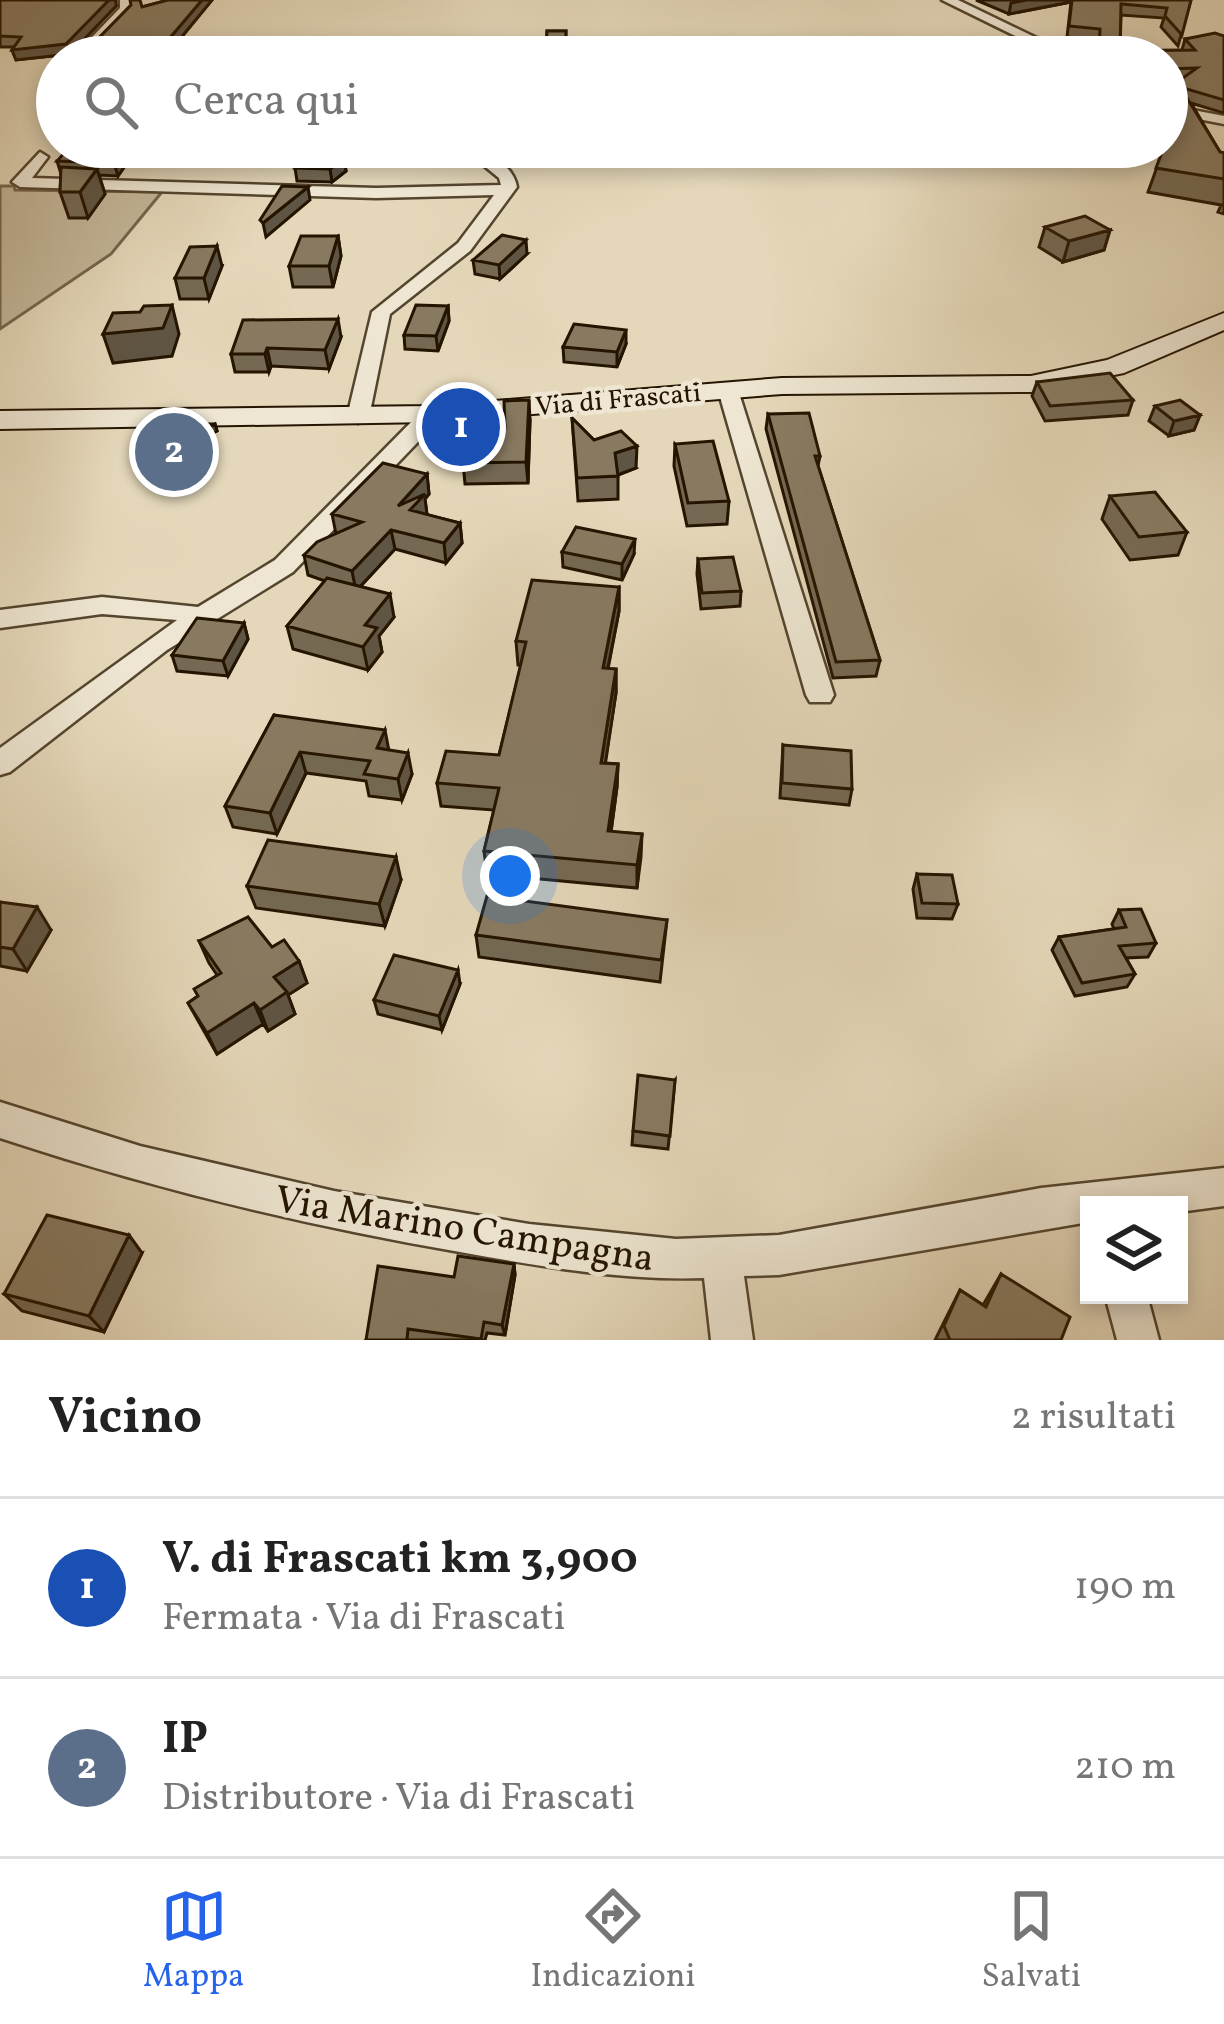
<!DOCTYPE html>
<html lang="it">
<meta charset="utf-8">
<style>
body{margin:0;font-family:Vollkorn,serif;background:#f2f2f2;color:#222}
.controls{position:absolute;right:36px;bottom:36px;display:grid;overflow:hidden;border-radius:0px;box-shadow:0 6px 18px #0003}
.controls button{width:108px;height:108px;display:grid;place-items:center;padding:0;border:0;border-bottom:3px solid #e0e0e0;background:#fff;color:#222;font:60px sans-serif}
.you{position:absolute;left:510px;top:876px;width:42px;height:42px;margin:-30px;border:9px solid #fff;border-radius:50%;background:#1a73e8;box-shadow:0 0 0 18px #1a73e833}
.badge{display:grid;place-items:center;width:78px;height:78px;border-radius:50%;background:#2563eb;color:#fff;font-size:39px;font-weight:700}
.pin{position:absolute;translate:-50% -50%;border:6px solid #fff;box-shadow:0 3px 12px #0006}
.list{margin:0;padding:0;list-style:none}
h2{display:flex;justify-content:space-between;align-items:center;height:156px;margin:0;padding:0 48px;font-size:51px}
h2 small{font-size:39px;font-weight:400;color:#767676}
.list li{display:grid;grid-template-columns:78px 1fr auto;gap:36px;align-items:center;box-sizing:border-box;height:180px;padding:0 48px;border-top:3px solid #e0e0e0}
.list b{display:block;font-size:45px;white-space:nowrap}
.list p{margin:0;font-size:39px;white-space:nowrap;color:#767676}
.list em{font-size:39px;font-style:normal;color:#767676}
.icon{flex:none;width:66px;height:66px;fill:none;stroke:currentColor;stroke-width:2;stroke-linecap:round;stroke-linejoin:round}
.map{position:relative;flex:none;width:1224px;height:1340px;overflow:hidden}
.search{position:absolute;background:#fff;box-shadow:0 6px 18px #0003;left:36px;right:36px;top:36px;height:132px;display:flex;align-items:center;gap:30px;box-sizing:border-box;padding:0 42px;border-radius:66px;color:#767676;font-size:45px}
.sheet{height:516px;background:#fff}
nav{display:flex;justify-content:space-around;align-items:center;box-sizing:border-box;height:168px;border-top:3px solid #e0e0e0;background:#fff;font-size:33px;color:#767676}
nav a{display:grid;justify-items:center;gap:6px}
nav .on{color:#2563eb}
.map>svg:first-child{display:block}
.green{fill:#c4b79a;stroke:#74664d;stroke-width:3}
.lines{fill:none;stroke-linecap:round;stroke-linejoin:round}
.street-casing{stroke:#54452e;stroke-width:5}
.secondary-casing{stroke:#241400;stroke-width:4}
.street{fill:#eee6d2;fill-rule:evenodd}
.secondary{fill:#eee6d2;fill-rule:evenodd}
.wall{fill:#756953;stroke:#241400;stroke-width:3}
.shaded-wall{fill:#5f5544;stroke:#241400;stroke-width:3}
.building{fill:#887a61;stroke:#241400;stroke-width:3}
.labels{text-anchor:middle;stroke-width:9;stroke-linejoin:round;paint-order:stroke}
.far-street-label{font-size:27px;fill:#241400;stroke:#eee6d2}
.near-street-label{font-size:39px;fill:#241400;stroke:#eee6d2}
</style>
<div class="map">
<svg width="1224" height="1340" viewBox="0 0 1224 1340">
<rect width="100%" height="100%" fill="#e5d8ba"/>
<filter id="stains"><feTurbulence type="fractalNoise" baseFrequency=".00167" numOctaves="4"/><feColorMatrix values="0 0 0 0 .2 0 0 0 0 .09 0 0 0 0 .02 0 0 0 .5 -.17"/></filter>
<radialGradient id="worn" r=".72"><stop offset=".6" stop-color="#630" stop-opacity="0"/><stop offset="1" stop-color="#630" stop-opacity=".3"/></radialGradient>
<path class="green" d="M0,186H14L15,190L162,192L111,254L0,329Z"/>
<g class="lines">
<g class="street-casing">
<path id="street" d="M120,0H132L130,12L87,57H73L120,8Z
M942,0H958L1076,57H1058Z
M1167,105L1224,116V124L1167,113Z
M461,147C484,147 513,164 517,187L470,251L390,314L369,417L358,423L347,417L372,312L458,243L494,195L376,198L20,187L12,182L40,152L48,157L32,178L376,188L501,185L499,178Z
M728,384L738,390L834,695L830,702H810L806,695L718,390Z
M432,408L440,409V419L293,572L167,650L10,772L0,775V748L177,620L102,614L0,628V610L102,597L198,607L275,560L424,409Z
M0,1102L140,1146L334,1191L529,1224L676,1239L779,1235L1041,1188L1224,1168V1206L1179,1212V1205H1089V1222L779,1275L744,1276L753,1340H711L704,1278C623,1281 539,1266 460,1252C303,1225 151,1188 0,1138Z
M1105,1295H1147L1159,1340H1117Z"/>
</g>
<g class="secondary-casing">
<path id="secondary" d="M1224,313V330L1124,373L1031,392L782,394L432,422L0,429V411L432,406L782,378L1031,376L1107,360Z"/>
</g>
<use href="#street" class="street"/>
<use href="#secondary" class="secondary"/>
</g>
<path class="wall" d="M0,0L116,6L70,54L16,60L12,50L14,47H0Z
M168,0H212L166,56L95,55L92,45L131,5L142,7Z
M976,0H1191L1178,46L1161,27L1164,18L1121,15L1120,51L1182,50L1185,39L1224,36V113L1191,103L1220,152L1224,153V214L1218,212L1221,205L1148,192L1162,153L1159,147H1167V82L1169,81H1167V57H1096L1097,40L1067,37L1071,2L1009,14Z
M547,31H566V57H546Z
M687,147H720L702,154Z
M123,150L127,163L118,176L99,175L105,194L88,218H69L60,192L61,174L57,161Z
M344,158L346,171L332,182L297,181L295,168Z
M1045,227L1110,230L1104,250L1063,262L1039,247Z
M338,236L341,256L333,287H293L289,266Z
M527,254L500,279L475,274L473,260Z
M222,266L209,299H180L175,278Z
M448,306L449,321L438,351L405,349L404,335Z
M341,337L329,369L271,366L269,372H235L231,354Z
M626,344L617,367L564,362L563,347Z
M1037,382L1133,400L1128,415L1045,421L1032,396Z
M1155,406L1200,415L1194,430L1169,436L1149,421Z
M768,414L820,456L818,466L880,660L876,676L833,678L766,429Z
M572,418L594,440L636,468L618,475V499L578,501Z
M530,420L528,483L465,484L463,463L505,427Z
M215,424L217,431L200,439L188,469L164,470L161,462L164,454L149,461L147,453Z
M675,444L729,501L727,524L687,526L674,466Z
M427,474L429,494L425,499L427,515L460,523L462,543L446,563L395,549L360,587L394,617L379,636L382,652L368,670L293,649L287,626L325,581L308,575L304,555L336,534L332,514Z
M1110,496L1187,532L1178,555L1130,560L1102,519Z
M562,552L634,554L622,580L563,567Z
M698,559L741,591L740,606L701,609L697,574Z
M619,587V611L608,669H616V693L605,763L618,764L617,787L611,832L642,834L637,888L487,874L484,851L494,810L441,806L437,783L499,755L521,665H518L516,641Z
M244,623L248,639L228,676L177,671L172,655Z
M274,715L389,750L412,774L402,800L369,796L366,781L306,773L277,834L233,827L225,806Z
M783,745L852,789L849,805L780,798Z
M917,874L958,904L952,919L917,918L913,889Z
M401,880L385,926L256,908L247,886Z
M0,902L51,930L27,971L0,966Z
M1119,910L1156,943L1148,957L1126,958L1135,974L1127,987L1075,996L1052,950L1059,937L1114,929L1112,924Z
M667,920L660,982L479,957L476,935Z
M199,941L272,947L299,961L307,983L288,995L295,1014L268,1031L263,1024L217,1054L188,1003L198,996L217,975L209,963Z
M460,984L442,1030L378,1014L374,1000Z
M675,1080L668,1149L632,1145L633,1131Z
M142,1253L104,1332L22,1311L4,1294Z
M514,1264L515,1275L505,1335L487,1333L485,1340H366L454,1277Z
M1001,1274L1061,1340H935L960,1290L983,1305Z"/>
<path class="shaded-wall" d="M109,0H116V6L70,54L16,60L12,50Z
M202,0H212L166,56L163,46Z
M1027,0H1071V2L1009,14L1011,3Z
M703,147H720L702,154Z
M123,150L127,163L118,176L114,163Z
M344,158L346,171L332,182L330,169Z
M97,169L105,194L88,218L80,192Z
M308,187L310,200L266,237L263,223Z
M1110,230L1104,250L1063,262L1069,241Z
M338,236L341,256L333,287L329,266Z
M526,240L527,254L500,279L499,265Z
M217,246L222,266L209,299L204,278Z
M172,305L179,334L172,356L113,363L103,334Z
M448,306L449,321L438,351L436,336Z
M338,319L341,337L329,369L325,350Z
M626,330V344L617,367V352Z
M267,348L271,366L269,372L265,354Z
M529,400L530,420L528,483L526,462Z
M1200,415L1194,430L1169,436L1174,421Z
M215,424L217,431L200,439L188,469L185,461L198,431Z
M169,444L171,451L149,461L147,453Z
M637,446L636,468L615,476V453Z
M427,474L429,494L425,499L427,514L412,530L398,506Z
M460,523L462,543L446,563L444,543Z
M391,530L395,549L356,591L352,571Z
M635,539L634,554L622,580V564Z
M619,587V611L603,692V668Z
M390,594L394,617L379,636L382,652L368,670L363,647L365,625Z
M244,623L248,639L228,676L223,661Z
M616,669V693L602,786L601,763Z
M385,730L389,751L377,748Z
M300,752L306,773L277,834L270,813Z
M408,753L412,774L402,800L398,779Z
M618,764L617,787L608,854V831Z
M642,834L641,857L637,888V865Z
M396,857L401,880L385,926L379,904Z
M37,907L51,930L27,971L13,949Z
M299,961L307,983L288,995L295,1014L268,1031L260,1010L274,977Z
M458,970L460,984L442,1030L439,1016Z
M254,1003L263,1024L217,1054L207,1033Z
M129,1235L142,1253L104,1332L89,1316Z
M514,1264L515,1275L505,1335L502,1325Z"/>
<path class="building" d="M0,0H109L66,44L12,50L21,37L0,36Z
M130,0H140L142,7L168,0H202L163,46L92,45L131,5Z
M1072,0H1191L1182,35L1165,16L1167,8L1121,4L1120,51L1195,50L1185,39L1215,33L1224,36V100L1173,85L1197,68L1167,69V57H1117L1113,52L1099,51L1100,29L1069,26Z
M547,31H566L565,53H546Z
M1175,76L1171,93L1187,98L1220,152L1224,153V179L1156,168L1164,147H1167L1170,131L1167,126V82Z
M68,149L123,150L114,163L57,161Z
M303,156L344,158L330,169L295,168Z
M61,167L97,169L80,192H60Z
M282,186L308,187L263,223L260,220Z
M1085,216L1110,230L1069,241L1045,227Z
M502,235L526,240L499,265L473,260Z
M301,236H338L329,266H289Z
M217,246L204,278H175L190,247Z
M172,305L163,328L103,334L113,313L140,312L144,306Z
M416,305L448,306L436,336L404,335Z
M338,319L325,350L267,348L265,354H231L243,320Z
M574,324L626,330L617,352L563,347Z
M1110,373L1133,400L1050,406L1037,382Z
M529,400L526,462L463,463L467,427H505L504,401Z
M1180,400L1200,415L1174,421L1155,406Z
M809,413L820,456H815L880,660L836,662L768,414Z
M572,418L594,440L621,431L637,446L615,453L618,476L577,478Z
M161,424H215L198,431L185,461L161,462L169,444L147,453Z
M713,441L729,501L688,503L675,444Z
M383,463L427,474L398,506L425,494L410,510L460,523L444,543L391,530L352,571L304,555L317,542L362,522L332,514Z
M1155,492L1187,532L1139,537L1110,496Z
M576,527L635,539L622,564L562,552Z
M733,557L741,591L702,593L698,559Z
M327,578L390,594L365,625L377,628L363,647L287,626Z
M532,580L619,587L603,668L616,669L601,763L618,764L608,831L642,834L637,865L484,851L499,788L437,783L446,751L499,755L526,642L516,641Z
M197,618L244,623L223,661L172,655Z
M274,715L385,730L377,748L408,753L398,779L364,774L370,761L300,752L270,813L225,806Z
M783,745L851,751L852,789L782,783Z
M268,840L396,857L379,904L247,886Z
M917,874L952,875L958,904L922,903Z
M487,896L667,920L661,960L476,935Z
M0,902L37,907L13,949L0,947Z
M1141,909L1156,943L1119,946L1135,974L1082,983L1059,937L1126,927L1119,910Z
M248,917L272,947L284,940L299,961L274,977L287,992L260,1010L254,1003L207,1033L188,1003L198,996L194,989L221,973L199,941Z
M394,955L458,970L439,1016L374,1000Z
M638,1075L675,1080L670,1136L633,1131Z
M47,1215L129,1235L89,1316L4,1294Z
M458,1256L514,1264L502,1325L484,1322L481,1339L408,1329L407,1340H366L378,1266L454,1277Z
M1001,1274L1070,1317L1061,1340H950L944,1326L960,1290L986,1307Z"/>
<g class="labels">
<g class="far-street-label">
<text transform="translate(618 399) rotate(-5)" y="9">Via di Frascati</text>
</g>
<g class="near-street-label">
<text transform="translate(465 1227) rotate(9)" y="14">Via Marino Campagna</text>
</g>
</g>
<rect width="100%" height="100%" filter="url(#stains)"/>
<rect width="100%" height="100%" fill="url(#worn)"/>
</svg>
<div class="controls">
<button><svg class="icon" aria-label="layers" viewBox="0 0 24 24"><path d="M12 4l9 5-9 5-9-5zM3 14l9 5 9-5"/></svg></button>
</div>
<div class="you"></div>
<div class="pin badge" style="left:461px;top:427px;background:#1a4fb4">1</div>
<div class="pin badge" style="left:174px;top:452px;background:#5c6f8a">2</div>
<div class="search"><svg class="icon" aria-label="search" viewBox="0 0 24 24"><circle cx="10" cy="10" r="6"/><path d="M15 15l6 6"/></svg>Cerca qui</div>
</div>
<section class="sheet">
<h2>Vicino<small>2 risultati</small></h2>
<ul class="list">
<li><span class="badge" style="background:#1a4fb4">1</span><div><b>V. di Frascati km 3,900</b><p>Fermata · Via di Frascati</p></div><em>190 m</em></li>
<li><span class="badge" style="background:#5c6f8a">2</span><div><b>IP</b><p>Distributore · Via di Frascati</p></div><em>210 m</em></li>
</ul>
</section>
<nav>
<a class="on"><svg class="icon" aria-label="map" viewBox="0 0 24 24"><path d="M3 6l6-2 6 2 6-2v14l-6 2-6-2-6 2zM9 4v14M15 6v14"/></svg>Mappa</a>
<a><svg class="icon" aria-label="directions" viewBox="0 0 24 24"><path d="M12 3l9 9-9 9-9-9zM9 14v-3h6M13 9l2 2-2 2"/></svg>Indicazioni</a>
<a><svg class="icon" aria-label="saved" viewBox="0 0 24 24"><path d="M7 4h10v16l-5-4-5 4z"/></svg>Salvati</a>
</nav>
